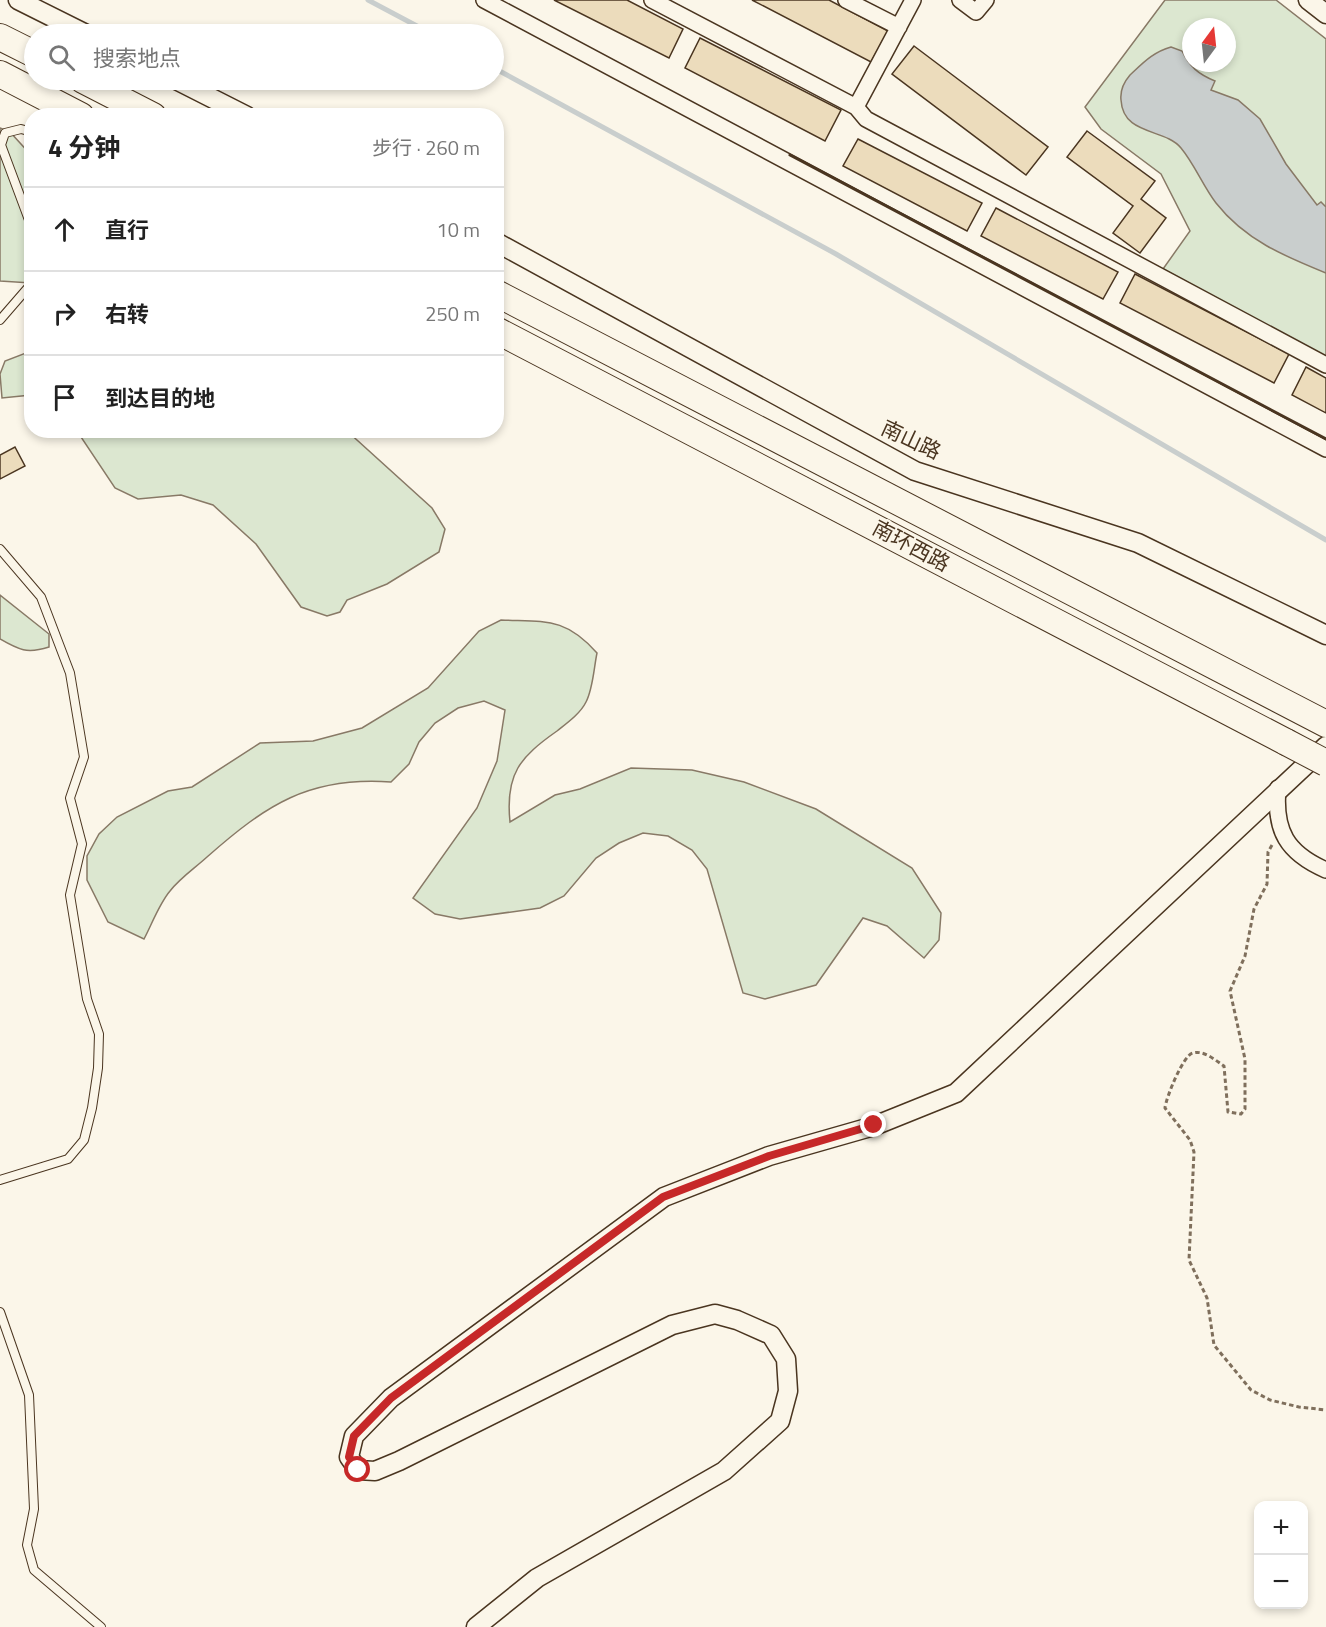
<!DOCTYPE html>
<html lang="zh">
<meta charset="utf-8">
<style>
body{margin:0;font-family:"Titillium Web","Noto Sans SC",sans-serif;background:#f6f6f6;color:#222}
.controls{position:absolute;right:18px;bottom:18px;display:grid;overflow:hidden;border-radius:12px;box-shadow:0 3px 9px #0003}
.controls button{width:54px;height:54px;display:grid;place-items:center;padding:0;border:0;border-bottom:2px solid #e0e0e0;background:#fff;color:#222;font:30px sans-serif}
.compass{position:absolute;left:1182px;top:18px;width:54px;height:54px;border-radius:50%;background:#fff;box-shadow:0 3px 9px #0003;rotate:15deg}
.stop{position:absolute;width:18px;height:18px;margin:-14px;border:4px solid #c62828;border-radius:50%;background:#fff}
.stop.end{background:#c62828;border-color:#fff;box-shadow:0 2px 6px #0008}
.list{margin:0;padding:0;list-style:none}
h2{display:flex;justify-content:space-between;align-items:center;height:78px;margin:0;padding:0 24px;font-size:26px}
h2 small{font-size:20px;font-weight:400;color:#767676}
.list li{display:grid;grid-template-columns:39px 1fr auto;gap:18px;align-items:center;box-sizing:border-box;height:84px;padding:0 24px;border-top:2px solid #e0e0e0}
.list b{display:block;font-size:22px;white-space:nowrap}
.list em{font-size:20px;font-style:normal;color:#767676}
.icon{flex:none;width:33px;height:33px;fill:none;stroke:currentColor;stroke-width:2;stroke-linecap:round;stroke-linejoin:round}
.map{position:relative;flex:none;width:1326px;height:1627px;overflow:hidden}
.search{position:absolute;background:#fff;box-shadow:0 3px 9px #0003;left:24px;top:24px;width:480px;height:66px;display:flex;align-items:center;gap:15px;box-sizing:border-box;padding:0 21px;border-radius:33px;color:#767676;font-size:22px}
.panel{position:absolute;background:#fff;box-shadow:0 3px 9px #0003;left:24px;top:108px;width:480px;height:330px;border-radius:24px}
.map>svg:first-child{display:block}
.green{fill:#dce7d0;stroke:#887966;stroke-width:1.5;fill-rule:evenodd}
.water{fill:#c9cecd;stroke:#887966;stroke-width:1.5}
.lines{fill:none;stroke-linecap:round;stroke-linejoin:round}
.stream{stroke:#c9cecd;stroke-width:5}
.building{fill:#ecdcbc;stroke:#4a3520;stroke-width:1.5}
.service-casing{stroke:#4a3520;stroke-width:10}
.minor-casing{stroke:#4a3520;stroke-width:18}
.tertiary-casing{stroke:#4a3520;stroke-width:21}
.trunk-casing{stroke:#4a3520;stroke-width:28}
.path{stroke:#7f6f5c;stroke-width:3;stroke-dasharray:4.5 3;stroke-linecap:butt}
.service{stroke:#fbf6e9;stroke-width:8}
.minor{stroke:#fbf6e9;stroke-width:15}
.tertiary{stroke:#fbf6e9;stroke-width:18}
.trunk{stroke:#fbf6e9;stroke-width:26}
.trunk-bridge-casing{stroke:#4a3520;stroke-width:28;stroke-linecap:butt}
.trunk-bridge{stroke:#fbf6e9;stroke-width:26}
.wall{stroke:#4a3520;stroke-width:3}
.route{stroke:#c62828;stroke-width:8}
.labels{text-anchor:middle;stroke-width:4.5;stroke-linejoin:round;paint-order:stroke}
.street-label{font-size:21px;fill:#4a3520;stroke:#fbf6e9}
</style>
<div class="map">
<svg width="1326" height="1627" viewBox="0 0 1326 1627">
<rect width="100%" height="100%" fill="#fbf6e9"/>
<path class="green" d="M1165,0H1276L1326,39V358L1163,269L1190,231L1161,174L1101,129L1085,107ZM1191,27H1227V63H1191Z
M0,128L10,132L31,155V283L0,281Z
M31,351V395L2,398L0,374L5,361Z
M77,431H347L432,508L445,529L439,552L387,584L347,600L340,612L327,616L301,607L256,544L213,505L181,495L138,499L115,488Z
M0,595L49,634V647C27,654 19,650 0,639Z
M501,620C546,622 565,617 597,653C594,667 593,689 586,702C580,714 567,723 557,731C520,757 505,774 510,822L555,795L580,789L631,768L692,770L744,782L816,809L912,868L941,913L939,940L924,958L887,926L863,918L816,985L765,999L743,993L707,869L692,850L668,836L643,833L619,843L596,858L564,896L540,908L460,919L435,914L413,898L477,808L497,761L505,710L484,701L458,708L435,723L419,742L409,764L391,782C309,776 266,805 207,857C195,868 180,878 170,891C159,904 152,924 144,939L108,922L87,880V856L99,834L117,817L168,791L192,787L260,743L313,741L362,728L428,688L479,631Z"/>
<path class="water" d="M1171,47L1182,51C1190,67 1198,74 1215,81L1211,90L1238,100L1260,119L1286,164L1317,205L1321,202L1326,207V273C1284,256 1245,240 1216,203C1203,186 1195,165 1181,148C1165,128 1123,136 1121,100C1120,91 1124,82 1130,75C1143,63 1153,52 1171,47Z"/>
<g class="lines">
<path class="stream" d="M368,0L432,34
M494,68L836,254L1326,540"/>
</g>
<path class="building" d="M554,0H627L683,29L669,58Z
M752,0H829L888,31L871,62Z
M700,38L841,110L825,141L685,68Z
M914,46L1048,147L1026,175L892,74Z
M1087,131L1155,181L1141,199L1166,218L1140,253L1113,233L1133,206L1067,157Z
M858,139L982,203L967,231L843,166Z
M996,208L1118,272L1103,299L981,236Z
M1135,274L1289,354L1274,383L1120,303Z
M1306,367L1326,378V413L1292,395Z
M15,447L25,466L0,479V455Z"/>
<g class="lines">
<g class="service-casing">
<path id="service" d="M32,132L21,129L5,133L1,145L32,228
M0,320L32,283
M0,549L41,597L70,673L84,757L70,798L82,844L70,895L87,999L99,1034L98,1068L92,1108L84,1140L68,1159L0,1180
M0,1312L29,1395L34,1509L27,1545L34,1570L101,1627"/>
</g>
<g class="minor-casing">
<path id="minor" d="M484,0L1326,449
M652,0L856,107L913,0
M846,0L899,27
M960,0L976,12L986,0
M856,107L866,119L1326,365
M1278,788C1274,831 1287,853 1326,870"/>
</g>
<g class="tertiary-casing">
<path id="tertiary" d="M18,0L86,34
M1308,0L1326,14
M176,80L247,116
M496,242L915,471L1138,543L1326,635
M476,1627L537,1578L724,1471L780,1421L788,1391L786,1359L771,1335L737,1320L715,1314L672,1325L399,1461L375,1471L358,1470L349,1457L354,1436L391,1398L664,1197L769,1156L874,1126L956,1093L1326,746"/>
</g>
<g class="trunk-casing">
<path id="trunk" d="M0,37L34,54
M0,74L81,116
M83,80L153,116
M496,293L1326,724
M496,330L1286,742"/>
</g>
<path class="path" d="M1272,845L1268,852L1267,884L1254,909L1245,956L1230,991L1245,1059V1109L1241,1114L1228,1112L1224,1066C1215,1060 1204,1050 1193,1053C1183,1055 1166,1098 1165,1108L1190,1140L1194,1152L1189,1260L1207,1298L1214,1345L1251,1390L1270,1400L1299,1407L1326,1410"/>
<use href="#service" class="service"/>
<use href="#minor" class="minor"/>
<use href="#tertiary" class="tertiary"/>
<use href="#trunk" class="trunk"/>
<g class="trunk-bridge-casing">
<path id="trunk-bridge" d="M1286,742L1326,763"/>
</g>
<use href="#trunk-bridge" class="trunk-bridge"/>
<path class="wall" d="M790,155L1326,439"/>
</g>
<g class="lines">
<path class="route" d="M358,1470L349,1457L354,1436L391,1398L663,1197L769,1156L874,1125"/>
</g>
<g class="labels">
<g class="street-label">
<text transform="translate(911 440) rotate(25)" y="7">南山路</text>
<text transform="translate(911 546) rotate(28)" y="7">南环西路</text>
</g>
</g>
</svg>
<div class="controls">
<button>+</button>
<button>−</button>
</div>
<svg class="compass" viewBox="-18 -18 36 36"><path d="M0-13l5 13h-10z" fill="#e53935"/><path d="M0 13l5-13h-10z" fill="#767676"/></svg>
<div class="stop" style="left:358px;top:1470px"></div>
<div class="stop end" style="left:874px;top:1125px"></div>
<div class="search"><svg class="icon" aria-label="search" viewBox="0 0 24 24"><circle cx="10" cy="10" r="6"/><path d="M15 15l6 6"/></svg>搜索地点</div>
<section class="panel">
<h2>4 分钟<small>步行 · 260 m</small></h2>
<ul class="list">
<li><svg class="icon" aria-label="ahead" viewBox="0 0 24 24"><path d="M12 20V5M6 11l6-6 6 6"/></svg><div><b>直行</b></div><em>10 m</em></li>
<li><svg class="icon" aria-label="right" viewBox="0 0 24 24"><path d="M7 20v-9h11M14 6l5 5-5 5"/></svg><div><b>右转</b></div><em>250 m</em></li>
<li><svg class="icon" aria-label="arrive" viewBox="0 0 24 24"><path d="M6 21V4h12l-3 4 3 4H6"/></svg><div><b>到达目的地</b></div></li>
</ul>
</section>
</div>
